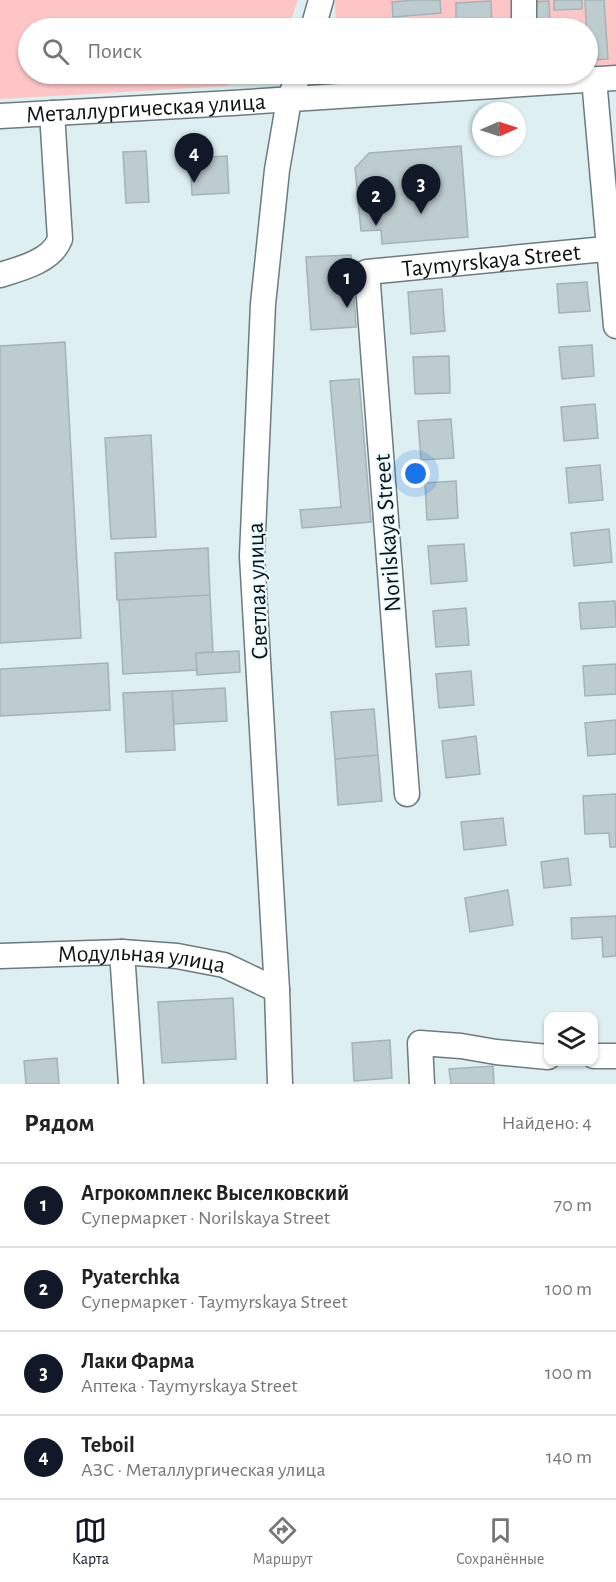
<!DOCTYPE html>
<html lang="ru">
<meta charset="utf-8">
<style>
body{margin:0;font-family:"Alegreya Sans",sans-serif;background:#f6f6f6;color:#222}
.controls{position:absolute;right:18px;bottom:18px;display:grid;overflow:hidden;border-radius:12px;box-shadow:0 2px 4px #0004}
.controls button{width:54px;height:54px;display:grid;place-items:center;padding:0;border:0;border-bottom:2px solid #e0e0e0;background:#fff;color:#222;font:30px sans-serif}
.compass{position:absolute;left:472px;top:102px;width:54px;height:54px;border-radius:50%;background:#fff;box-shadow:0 2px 4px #0004;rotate:87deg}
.you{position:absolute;left:416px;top:474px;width:21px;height:21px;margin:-15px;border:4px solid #fff;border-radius:50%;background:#1a73e8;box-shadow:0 0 0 9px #1a73e833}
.badge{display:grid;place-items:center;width:39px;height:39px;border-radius:50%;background:#111827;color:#fff;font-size:20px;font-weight:700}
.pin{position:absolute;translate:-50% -50px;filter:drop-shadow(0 2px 3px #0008)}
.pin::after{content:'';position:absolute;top:32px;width:21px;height:18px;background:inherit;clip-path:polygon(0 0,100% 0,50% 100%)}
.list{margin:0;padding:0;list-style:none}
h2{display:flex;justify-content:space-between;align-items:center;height:78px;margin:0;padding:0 24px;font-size:26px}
h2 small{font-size:20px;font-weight:400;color:#767676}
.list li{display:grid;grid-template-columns:39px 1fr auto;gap:18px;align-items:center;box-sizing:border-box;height:84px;padding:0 24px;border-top:2px solid #e0e0e0}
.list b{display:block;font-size:22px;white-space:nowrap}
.list p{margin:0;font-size:20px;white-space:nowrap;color:#767676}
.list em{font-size:20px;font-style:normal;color:#767676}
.icon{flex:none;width:33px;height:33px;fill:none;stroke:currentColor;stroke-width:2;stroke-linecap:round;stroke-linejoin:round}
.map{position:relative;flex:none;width:616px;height:1084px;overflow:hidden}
.search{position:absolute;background:#fff;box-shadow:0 2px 4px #0004;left:18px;right:18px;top:18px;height:66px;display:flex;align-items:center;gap:15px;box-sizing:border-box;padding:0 21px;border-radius:33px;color:#767676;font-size:22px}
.sheet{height:414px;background:#fff}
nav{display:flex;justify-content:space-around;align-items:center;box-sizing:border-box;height:84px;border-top:2px solid #e0e0e0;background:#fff;font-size:16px;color:#767676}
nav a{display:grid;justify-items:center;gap:3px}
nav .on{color:#111827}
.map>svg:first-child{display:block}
.green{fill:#fdc5c6}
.building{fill:#bccccf;stroke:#a4b3b6;stroke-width:1.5}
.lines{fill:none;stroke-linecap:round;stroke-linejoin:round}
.minor-casing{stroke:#6c7b7e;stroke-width:27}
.minor{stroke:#fff;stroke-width:24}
.labels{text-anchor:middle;stroke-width:4.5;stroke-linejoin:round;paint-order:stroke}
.street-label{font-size:24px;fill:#0c1112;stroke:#ebfcff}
</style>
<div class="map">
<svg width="616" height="1084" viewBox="0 0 616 1084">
<rect width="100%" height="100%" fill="#deeff1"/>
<path class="green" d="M0,0H298L288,28H28V74H253L227,86L0,99Z
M335,0H616V71L340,92L339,74H588V28H336Z"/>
<path class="building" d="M415,0H440L441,13L393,17L392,2Z
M554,0H582V9L554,10Z
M585,0H604L608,59L588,60Z
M491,1L492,28H456V3Z
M549,1L550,28H528L527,2Z
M461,146L468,237L382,244L381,230L361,231L355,168L369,153Z
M146,151L149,202L126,203L123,152Z
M227,156L229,193L192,195L190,158Z
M351,255L356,327L311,330L306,257Z
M587,282L590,311L559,313L557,284Z
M442,289L445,331L411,334L408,292Z
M65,342L81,638L0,643V346Z
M592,345L594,376L562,379L559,347Z
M449,356L450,393L415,394L413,357Z
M359,379L371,522L302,528L300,510L341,507L330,381Z
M595,404L598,438L564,441L561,407Z
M451,419L454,458L421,460L418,421Z
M151,435L156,537L111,539L105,438Z
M600,465L603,500L569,503L566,468Z
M456,481L458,518L427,520L425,483Z
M609,529L612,562L574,566L571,533Z
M464,544L467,581L431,584L428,546Z
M208,548L210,595L117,600L115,553Z
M210,595L213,652L196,653L197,670L123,674L119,600Z
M615,601L616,627L581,629L579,603Z
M466,608L469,645L436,647L433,611Z
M239,651L240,672L197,675L196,653Z
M108,663L110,710L0,716V669Z
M616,664V694L585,696L583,666Z
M471,671L474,705L439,708L436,674Z
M225,688L227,721L174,724L172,691Z
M172,691L175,750L126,752L123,693Z
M374,709L378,755L335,759L331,712Z
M616,720V754L588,756L585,723Z
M476,736L480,774L446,778L442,741Z
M378,755L382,801L338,805L335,759Z
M616,794V847H610L609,833L585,834L583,796Z
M503,818L506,845L464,850L461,822Z
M568,858L571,885L544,888L541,862Z
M508,890L513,925L470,932L465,898Z
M616,916V956L603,957L602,937L572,939L571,918Z
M233,998L236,1059L162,1063L158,1002Z
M390,1040L392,1078L354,1081L352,1043Z
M57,1058L59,1084H26L24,1061Z
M493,1066L494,1084H451L449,1069Z"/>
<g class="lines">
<g class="minor-casing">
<g id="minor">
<path d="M524,0V28"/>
<path d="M313,28L321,0"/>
<path d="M594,79L616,326"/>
<path id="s1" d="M0,116L232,103L616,78"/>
<path d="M0,275C20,269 52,261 60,239L52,113"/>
<path id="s2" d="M407,794L367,272L616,248"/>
<path d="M122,952L131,1084"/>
<path id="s3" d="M0,956L122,952L177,956L224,965L277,990"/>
<path d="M594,1056H616"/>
<path d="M280,1084L277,990L252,556L263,304L277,170L289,100L299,74"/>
<path d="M422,1084L420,1043L461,1046L496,1052L548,1057"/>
</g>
</g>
<use href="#minor" class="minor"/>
</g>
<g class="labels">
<g class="street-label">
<text dy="8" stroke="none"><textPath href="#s1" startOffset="146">Металлургическая улица</textPath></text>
<text dy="8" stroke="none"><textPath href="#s2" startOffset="648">Taymyrskaya Street</textPath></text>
<text transform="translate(387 533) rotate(-94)" y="8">Norilskaya Street</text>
<text transform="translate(257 591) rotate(-92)" y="8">Светлая улица</text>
<text dy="8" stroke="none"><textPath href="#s3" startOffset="142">Модульная улица</textPath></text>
</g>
</g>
</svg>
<div class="controls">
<button><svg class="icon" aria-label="layers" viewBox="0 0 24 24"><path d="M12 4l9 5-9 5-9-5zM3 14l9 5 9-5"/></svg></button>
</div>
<svg class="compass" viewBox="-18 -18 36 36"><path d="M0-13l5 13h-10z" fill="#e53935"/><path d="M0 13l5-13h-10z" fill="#767676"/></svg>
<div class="you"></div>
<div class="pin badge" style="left:347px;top:308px">1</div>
<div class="pin badge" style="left:376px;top:226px">2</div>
<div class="pin badge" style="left:421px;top:214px">3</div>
<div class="pin badge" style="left:194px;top:183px">4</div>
<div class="search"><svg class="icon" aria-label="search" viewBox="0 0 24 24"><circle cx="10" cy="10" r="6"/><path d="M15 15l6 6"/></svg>Поиск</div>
</div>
<section class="sheet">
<h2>Рядом<small>Найдено: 4</small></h2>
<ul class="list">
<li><span class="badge">1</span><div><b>Агрокомплекс Выселковский</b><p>Супермаркет · Norilskaya Street</p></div><em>70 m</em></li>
<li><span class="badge">2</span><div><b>Pyaterchka</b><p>Супермаркет · Taymyrskaya Street</p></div><em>100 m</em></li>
<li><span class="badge">3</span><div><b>Лаки Фарма</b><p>Аптека · Taymyrskaya Street</p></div><em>100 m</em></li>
<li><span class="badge">4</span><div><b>Teboil</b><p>АЗС · Металлургическая улица</p></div><em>140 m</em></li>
</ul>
</section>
<nav>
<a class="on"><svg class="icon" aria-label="map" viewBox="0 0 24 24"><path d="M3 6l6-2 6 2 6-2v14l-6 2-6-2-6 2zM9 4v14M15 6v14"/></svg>Карта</a>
<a><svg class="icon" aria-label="directions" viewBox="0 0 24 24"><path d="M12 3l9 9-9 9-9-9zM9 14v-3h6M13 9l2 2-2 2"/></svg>Маршрут</a>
<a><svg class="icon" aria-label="saved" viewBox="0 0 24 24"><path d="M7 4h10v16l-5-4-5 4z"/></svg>Сохранённые</a>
</nav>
